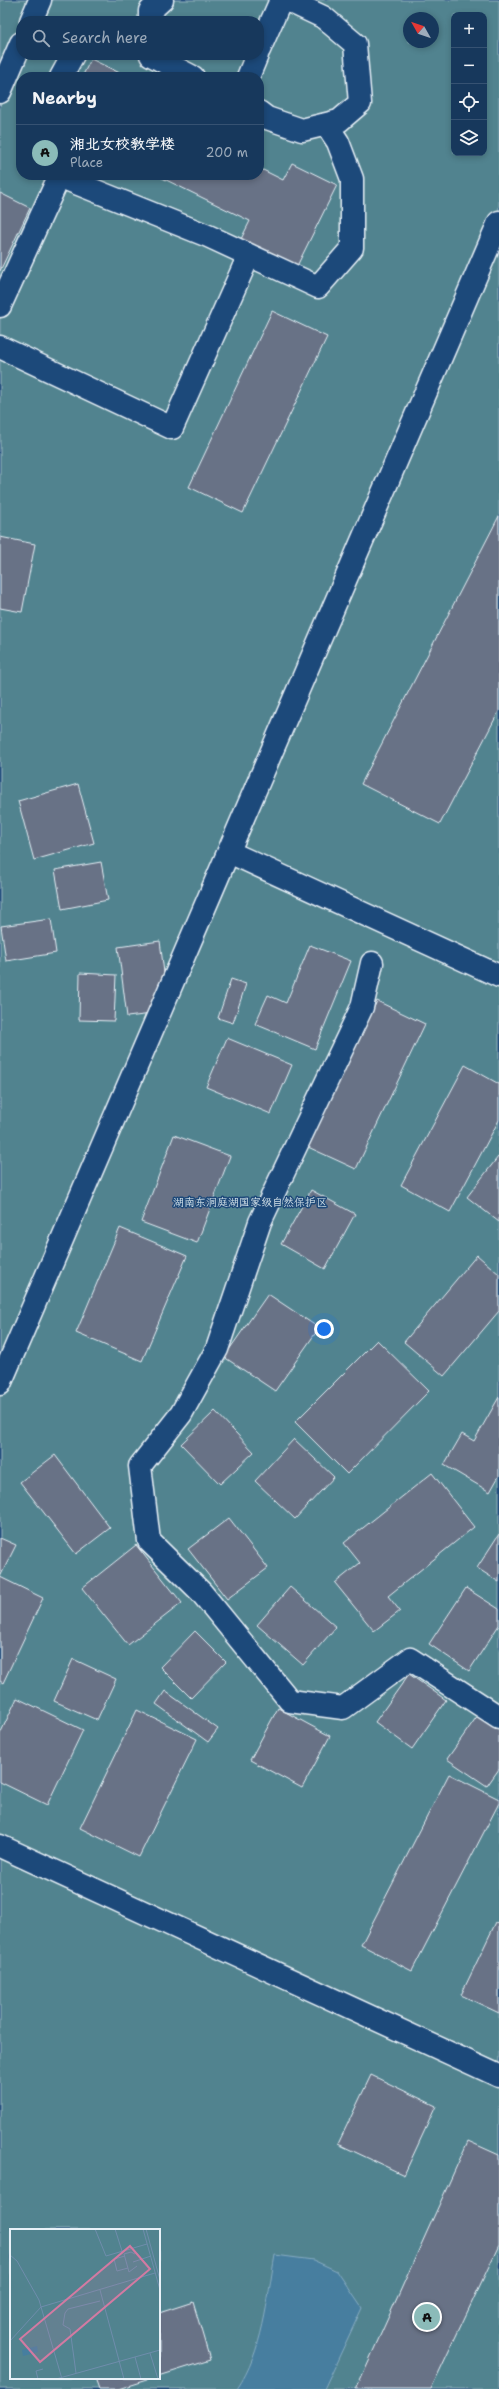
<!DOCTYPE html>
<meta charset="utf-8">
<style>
body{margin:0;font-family:"Shantell Sans","LXGW WenKai TC",sans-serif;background:#244365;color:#f1f3f6}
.controls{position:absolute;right:12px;top:12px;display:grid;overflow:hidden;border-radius:8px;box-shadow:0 2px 6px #0003}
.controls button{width:36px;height:36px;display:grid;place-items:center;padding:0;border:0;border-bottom:1px solid #365272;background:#17385c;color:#f1f3f6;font:20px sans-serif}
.compass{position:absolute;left:403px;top:12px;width:36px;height:36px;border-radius:50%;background:#17385c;box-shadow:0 2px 6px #0003;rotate:310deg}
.you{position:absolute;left:324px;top:1329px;width:14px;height:14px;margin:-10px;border:3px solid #fff;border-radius:50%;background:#1a73e8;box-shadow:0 0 0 6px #1a73e833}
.badge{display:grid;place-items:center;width:26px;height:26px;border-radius:50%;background:#8bbbb9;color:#111;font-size:13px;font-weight:700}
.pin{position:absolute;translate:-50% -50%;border:2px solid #fff;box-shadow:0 1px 4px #0006}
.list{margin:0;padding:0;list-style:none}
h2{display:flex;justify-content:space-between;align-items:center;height:52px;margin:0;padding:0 16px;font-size:17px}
h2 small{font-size:13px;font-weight:400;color:#9eacbb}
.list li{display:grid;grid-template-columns:26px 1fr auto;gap:12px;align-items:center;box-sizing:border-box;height:56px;padding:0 16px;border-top:1px solid #365272}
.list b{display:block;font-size:15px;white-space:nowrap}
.list p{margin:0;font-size:13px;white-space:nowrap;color:#9eacbb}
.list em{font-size:13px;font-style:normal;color:#9eacbb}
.icon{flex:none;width:22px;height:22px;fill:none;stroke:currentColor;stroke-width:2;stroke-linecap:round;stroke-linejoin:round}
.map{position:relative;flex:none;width:499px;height:2389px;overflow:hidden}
.search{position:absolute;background:#17385c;box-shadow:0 2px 6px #0003;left:16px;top:16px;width:248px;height:44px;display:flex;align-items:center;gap:10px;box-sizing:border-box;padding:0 14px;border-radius:16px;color:#9eacbb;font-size:15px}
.panel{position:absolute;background:#17385c;box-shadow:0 2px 6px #0003;left:16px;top:72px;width:248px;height:108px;border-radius:16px}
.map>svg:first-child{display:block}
.green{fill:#51838f;stroke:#9cbac4;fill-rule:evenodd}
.water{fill:#467e9f;stroke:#87acc3}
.building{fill:#677286;stroke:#e8f1f8}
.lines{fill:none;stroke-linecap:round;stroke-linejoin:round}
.minor-casing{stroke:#e8f1f8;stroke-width:25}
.minor{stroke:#1f4a7a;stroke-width:22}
.labels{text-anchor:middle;stroke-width:3;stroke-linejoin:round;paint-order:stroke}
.park-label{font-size:11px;fill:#d1e0e8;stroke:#1f4a7a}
.inset-road{fill:none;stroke:#6f8dac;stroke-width:1}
.view{fill:#d37aa2;fill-opacity:0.15;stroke:#d37aa2;stroke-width:2}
.inset-edge{fill:none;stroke:#e8f1f8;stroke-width:2}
</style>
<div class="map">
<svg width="499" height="2389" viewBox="0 0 499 2389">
<rect width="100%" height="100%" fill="#1f4a7a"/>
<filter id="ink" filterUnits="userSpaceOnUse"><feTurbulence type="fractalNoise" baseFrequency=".025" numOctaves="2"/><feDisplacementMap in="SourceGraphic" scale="8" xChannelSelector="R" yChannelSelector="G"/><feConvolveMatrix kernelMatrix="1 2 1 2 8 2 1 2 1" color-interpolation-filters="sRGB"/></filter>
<g filter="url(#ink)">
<path class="green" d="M0,0H499V2389H0ZM454,15H484V153H454ZM409,18H433V42H409ZM21,21H259V55H21ZM21,77H259V175H21ZM11,2230H159V2378H11Z"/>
<path class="water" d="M275,2255L313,2260L337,2271L362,2308L324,2389H237C263,2351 267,2300 275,2255Z"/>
<path class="building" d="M91,59L128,77H82Z
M292,163L337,185L297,266L241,239L250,221L156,175H259V168L283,180Z
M0,193L30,208L0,271Z
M272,311L327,337L243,513L189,487Z
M499,516V711L440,824L361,784Z
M0,537L35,544L22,612L0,608Z
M78,784L94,843L34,860L18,801Z
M101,862L108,900L62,909L55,870Z
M51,919L56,953L6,961L1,926Z
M160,941L169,1012L127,1017L118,947Z
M310,945L351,961L315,1049L255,1024L268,995L286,1003Z
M80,973L116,975L114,1021L79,1020Z
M231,979L246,984L233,1023L218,1018Z
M377,1001L425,1024L356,1169L308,1147Z
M227,1038L292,1065L271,1114L206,1087Z
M465,1065L499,1084V1120L450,1212L401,1185Z
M174,1135L230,1156L197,1243L141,1222Z
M498,1157H499V1222L467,1197Z
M311,1190L355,1214L325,1269L281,1244Z
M120,1228L187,1256L142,1361L76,1333Z
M477,1255L499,1274V1311L444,1376L404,1342Z
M268,1294L319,1328L275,1391L224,1357Z
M377,1340L429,1391L347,1474L295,1422Z
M499,1397V1476L490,1492L444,1465L462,1434L474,1441Z
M215,1411L254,1452L220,1484L181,1444Z
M294,1439L334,1477L295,1519L255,1481Z
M55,1455L110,1528L76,1554L20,1482Z
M432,1473L474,1527L388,1596L400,1611L374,1631L335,1583L360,1563L344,1543Z
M229,1518L268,1568L227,1599L188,1549Z
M499,1534V1582L477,1568Z
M0,1538L16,1545L0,1577L43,1598L3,1683L0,1681Z
M136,1545L182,1603L128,1645L82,1588Z
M290,1587L336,1627L303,1665L257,1625Z
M466,1588L499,1609V1625L469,1671L429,1644Z
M195,1631L226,1662L191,1698L160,1667Z
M73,1659L116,1679L97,1720L54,1701Z
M409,1674L446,1700L412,1749L375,1722Z
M165,1691L218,1729L208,1742L156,1704Z
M17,1698L83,1730L47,1805L0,1782V1734Z
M278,1708L330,1736L302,1788L250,1760Z
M137,1710L197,1739L139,1857L80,1828Z
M478,1715L499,1729V1769L487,1786L447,1759Z
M449,1774L499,1799V1803L412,1971L361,1945Z
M496,1922L499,1923V2013L461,1995Z
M371,2075L436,2106L404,2175L338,2144Z
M468,2141L499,2155V2245L431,2389H356Z
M193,2302L210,2360L159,2376V2313Z
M95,2378H153L118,2389H99Z"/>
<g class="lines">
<g class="minor-casing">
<path id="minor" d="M31,21L40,0
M150,21V11L162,0
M259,50L281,0
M151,55L193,77
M61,77L73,55
M248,77L257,55
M0,92L21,43
M259,112L267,118L302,130L339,121L360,103L355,44L323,17L287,0
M56,175L208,236L318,287L352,248V179L338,142L326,124
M0,306L59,177
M0,347L172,428L249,255
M229,852L499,976
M372,963L362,1007L260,1222L217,1349L181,1414L140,1466L149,1541L201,1592L290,1701L343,1708L410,1659L499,1717
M0,1384L499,222
M0,1846L499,2076"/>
</g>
<use href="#minor" class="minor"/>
</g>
</g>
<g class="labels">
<g class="park-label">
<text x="250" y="1206">湖南东洞庭湖国家级自然保护区</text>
</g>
</g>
<g transform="translate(10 2229)">
<rect width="150" height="150" fill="#1f4a7a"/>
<path d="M0,0H150V150H0Z" fill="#51838f"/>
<path d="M27,117L28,123L13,127L12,121Z" fill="#467e9f"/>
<path class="inset-road" d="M85,0L96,27L137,15M105,0L112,22M133,0L150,61M136,0L150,51M125,25L121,23L114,25L119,43L127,37M0,26L7,32L29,71L52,150M115,27L104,30L107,42L118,39M123,33L141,27M90,61L114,150M0,112L31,78L145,44M140,124L148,150M125,128L131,150M66,144L60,100L53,96L55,84L58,80L90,72M28,150L26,142L33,140M46,150L150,121"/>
<path class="view" d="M120,17L140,40L30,133L10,110Z"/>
<rect width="150" height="150" class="inset-edge"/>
</g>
</svg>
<div class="controls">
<button>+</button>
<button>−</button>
<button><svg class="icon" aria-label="locate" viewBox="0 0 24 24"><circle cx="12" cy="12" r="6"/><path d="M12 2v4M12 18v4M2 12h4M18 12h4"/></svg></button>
<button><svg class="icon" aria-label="layers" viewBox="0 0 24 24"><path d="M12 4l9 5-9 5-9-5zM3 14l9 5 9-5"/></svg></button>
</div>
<svg class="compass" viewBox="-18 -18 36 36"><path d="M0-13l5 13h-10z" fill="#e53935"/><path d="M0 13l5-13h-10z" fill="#9eacbb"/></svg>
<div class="you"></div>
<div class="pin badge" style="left:427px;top:2317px">A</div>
<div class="search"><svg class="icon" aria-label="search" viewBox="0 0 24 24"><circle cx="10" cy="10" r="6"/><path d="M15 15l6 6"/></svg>Search here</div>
<section class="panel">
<h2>Nearby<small></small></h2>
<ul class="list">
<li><span class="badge">A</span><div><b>湘北女校教学楼</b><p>Place</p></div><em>200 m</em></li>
</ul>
</section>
</div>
